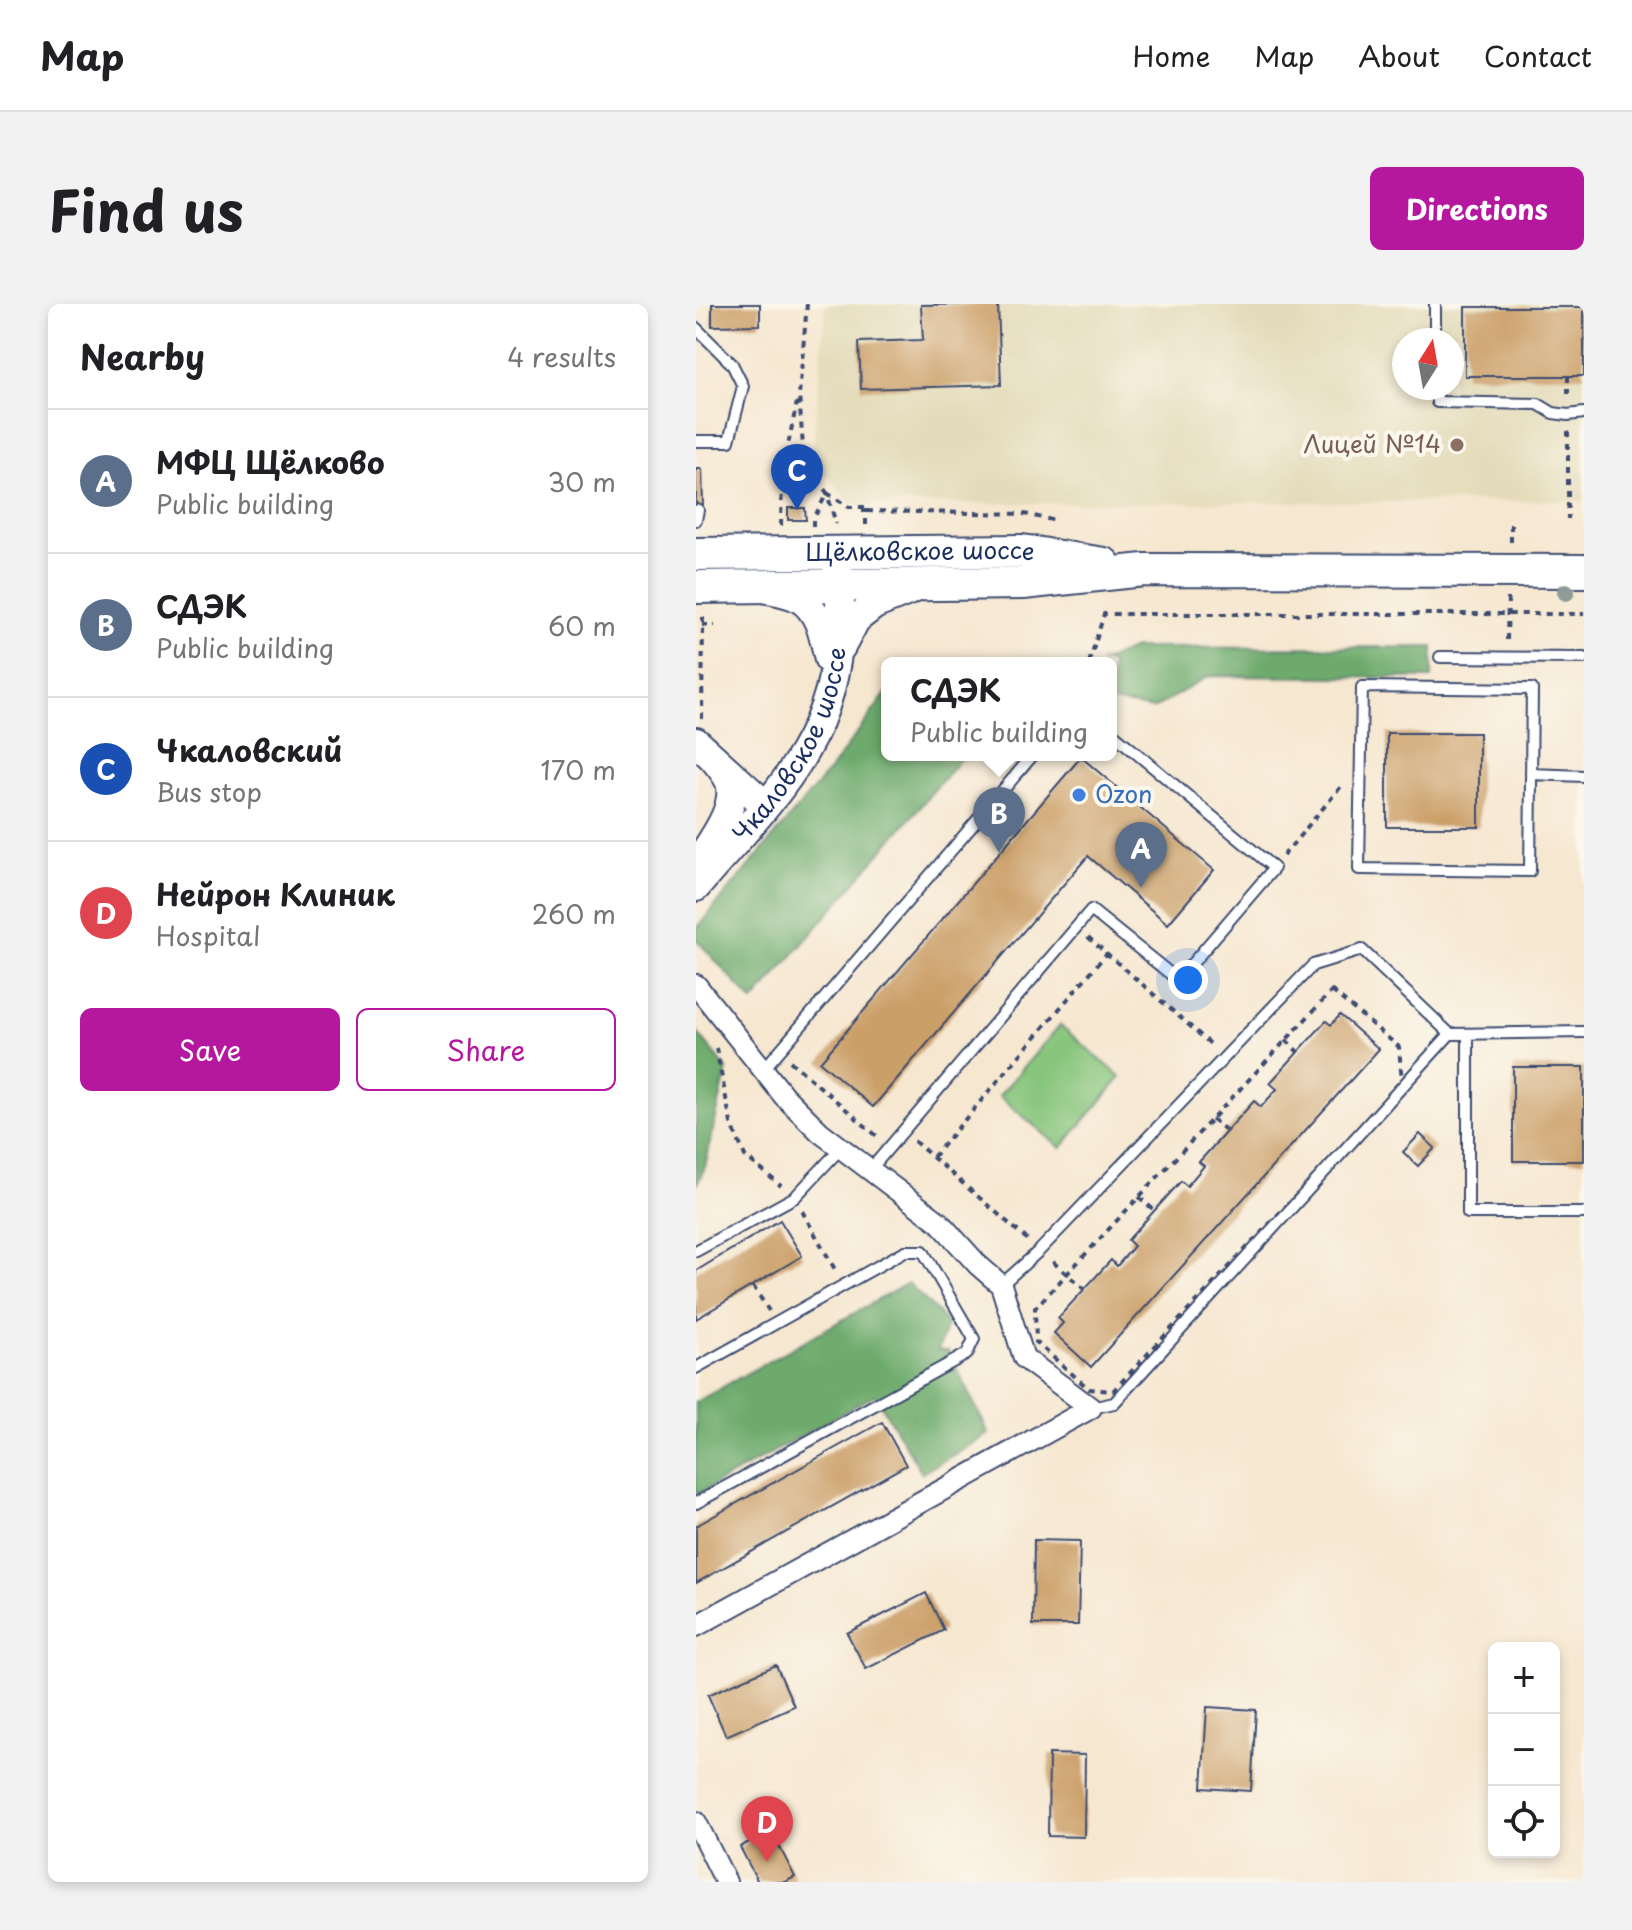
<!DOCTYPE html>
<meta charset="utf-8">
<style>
body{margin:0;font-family:"Playpen Sans",sans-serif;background:#f2f2f2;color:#202124}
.controls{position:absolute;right:24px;bottom:24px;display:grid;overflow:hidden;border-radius:12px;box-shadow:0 4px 12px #0003}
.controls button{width:72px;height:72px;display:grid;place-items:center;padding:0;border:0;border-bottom:2px solid #e0e0e0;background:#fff;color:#202124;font:40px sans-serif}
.compass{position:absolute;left:696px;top:24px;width:72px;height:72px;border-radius:50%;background:#fff;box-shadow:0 4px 12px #0003;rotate:11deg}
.you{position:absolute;left:492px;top:676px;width:28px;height:28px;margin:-20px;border:6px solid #fff;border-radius:50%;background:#1a73e8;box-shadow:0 0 0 12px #1a73e833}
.badge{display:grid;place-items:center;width:52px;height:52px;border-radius:50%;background:#b5179e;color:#fff;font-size:26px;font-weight:700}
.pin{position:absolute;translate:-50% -66px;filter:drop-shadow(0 2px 4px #0008)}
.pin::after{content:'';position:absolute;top:42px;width:28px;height:24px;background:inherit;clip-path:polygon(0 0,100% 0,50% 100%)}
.popup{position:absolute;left:185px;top:353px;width:236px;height:104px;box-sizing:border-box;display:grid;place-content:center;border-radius:12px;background:#fff;filter:drop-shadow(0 2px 6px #0005);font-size:26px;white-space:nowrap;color:#757577}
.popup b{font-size:30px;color:#202124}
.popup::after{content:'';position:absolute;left:50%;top:100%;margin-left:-16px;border:16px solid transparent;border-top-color:#fff}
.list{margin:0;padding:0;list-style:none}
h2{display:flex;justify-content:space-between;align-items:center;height:104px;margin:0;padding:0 32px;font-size:34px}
h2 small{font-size:26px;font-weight:400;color:#757577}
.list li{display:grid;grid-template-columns:52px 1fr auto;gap:24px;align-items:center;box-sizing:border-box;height:144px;padding:0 32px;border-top:2px solid #e0e0e0}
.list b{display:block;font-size:30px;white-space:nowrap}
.list p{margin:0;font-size:26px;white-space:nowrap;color:#757577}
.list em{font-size:26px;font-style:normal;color:#757577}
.actions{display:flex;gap:16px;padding:24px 32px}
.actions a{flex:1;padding:18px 0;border:2px solid #b5179e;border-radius:12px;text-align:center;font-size:28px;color:#b5179e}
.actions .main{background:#b5179e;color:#fff}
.icon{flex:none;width:44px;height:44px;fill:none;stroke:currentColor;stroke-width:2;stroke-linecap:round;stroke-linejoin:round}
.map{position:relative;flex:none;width:888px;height:1578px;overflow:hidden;border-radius:12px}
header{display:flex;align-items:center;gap:48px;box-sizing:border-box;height:112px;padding:0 40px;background:#fff;border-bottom:2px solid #e0e0e0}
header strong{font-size:38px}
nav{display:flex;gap:44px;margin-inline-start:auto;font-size:28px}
.intro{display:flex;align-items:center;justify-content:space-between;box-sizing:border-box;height:192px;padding:0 48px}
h1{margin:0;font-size:56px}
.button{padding:20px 36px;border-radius:12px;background:#b5179e;color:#fff;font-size:28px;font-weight:700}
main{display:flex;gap:48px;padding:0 48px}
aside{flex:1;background:#fff;border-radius:12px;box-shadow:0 4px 12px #0003}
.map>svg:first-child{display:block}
.built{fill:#e4dbba;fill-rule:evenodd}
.green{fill:#87c57c;stroke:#517a6d;stroke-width:2}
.forest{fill:#6daa6c;stroke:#446c65;stroke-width:2}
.building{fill:#cb9f67}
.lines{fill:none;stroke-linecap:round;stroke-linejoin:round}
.lane-casing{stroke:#3c4b6f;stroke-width:14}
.street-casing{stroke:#3c4b6f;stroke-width:24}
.secondary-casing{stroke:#3c4b6f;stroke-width:32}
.primary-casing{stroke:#3c4b6f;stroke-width:36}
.path{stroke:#3c4b6f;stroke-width:4;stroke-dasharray:6 6;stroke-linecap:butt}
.lane{stroke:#fff;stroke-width:10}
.street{stroke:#fff;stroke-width:20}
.secondary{stroke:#fff;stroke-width:28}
.primary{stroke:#fff;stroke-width:32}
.tree{fill:#8f9b96}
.education-dot{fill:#8d6e63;stroke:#fbf7ec;stroke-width:3}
.shop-dot{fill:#3f7fe0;stroke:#fbf7ec;stroke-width:3}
.labels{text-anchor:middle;stroke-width:8;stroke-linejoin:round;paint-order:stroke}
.education-label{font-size:24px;fill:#785e54;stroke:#fbf7ec;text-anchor:end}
.street-label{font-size:24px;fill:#1b2f5e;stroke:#fbf7ec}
.shop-label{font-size:24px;fill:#366cbe;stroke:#fbf7ec;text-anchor:start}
</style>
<header>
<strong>Map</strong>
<nav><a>Home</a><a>Map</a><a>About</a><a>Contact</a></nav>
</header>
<div class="intro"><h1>Find us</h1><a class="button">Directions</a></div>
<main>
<aside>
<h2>Nearby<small>4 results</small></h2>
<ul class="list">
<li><span class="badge" style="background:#5c6f8a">A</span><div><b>МФЦ Щёлково</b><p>Public building</p></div><em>30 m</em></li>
<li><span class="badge" style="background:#5c6f8a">B</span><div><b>СДЭК</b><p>Public building</p></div><em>60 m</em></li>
<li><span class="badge" style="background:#1a4fb4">C</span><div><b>Чкаловский</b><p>Bus stop</p></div><em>170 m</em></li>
<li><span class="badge" style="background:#e0444e">D</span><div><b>Нейрон Клиник</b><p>Hospital</p></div><em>260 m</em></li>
</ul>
<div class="actions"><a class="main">Save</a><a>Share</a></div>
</aside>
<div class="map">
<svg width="888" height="1578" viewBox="0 0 888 1578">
<rect width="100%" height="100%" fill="#fbf7ec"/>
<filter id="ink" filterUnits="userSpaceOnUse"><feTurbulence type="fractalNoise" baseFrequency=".0125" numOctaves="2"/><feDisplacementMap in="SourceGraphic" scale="16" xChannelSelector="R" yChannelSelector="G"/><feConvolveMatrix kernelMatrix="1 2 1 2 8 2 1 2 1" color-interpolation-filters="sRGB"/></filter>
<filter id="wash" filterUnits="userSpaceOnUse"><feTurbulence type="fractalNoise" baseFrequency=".006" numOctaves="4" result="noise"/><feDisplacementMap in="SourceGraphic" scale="32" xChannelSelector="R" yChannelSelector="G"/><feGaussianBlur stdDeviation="1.8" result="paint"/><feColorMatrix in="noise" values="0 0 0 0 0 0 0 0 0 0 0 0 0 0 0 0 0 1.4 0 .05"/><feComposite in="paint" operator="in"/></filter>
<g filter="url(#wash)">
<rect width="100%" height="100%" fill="#f6e7d0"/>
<path class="built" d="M130,0H888V197L155,200L116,154ZM708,36H756V84H708Z"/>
<path class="green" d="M364,721L425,773L365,844L303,792Z"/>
<path class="forest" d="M737,343L736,374L513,372L457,405L415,398V359H404L438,344Z
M191,388V451H268L57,698L0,635V625L137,462Z
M0,727L31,765L9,863L0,882Z
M212,979L252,1019L242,1046L253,1048L293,1130L226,1169L179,1091L0,1191V1098Z"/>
<g id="blocks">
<path class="building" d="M16,0H64V21L16,22Z
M302,0L305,81L165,85L163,38L227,36L225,1Z
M769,3H888V72H769Z
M0,165H6L7,205L0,206Z
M92,204H109L110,216H92Z
M691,429H783V523H691Z
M385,453L518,566L472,620L392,552L177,803L124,758Z
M644,711L683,745L395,1063L358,1029L367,1019L362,1014L415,956L421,962L438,942L432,936L485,877L491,882L508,862L503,858L558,797L565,803L581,785L574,779L630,717L635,721Z
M817,763H888V857H817Z
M724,830L739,844L722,862L707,848Z
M84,916L106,952L0,1015V967Z
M186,1118L210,1161L0,1279V1222Z
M338,1236L384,1237L382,1321H337Z
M230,1289L248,1326L170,1365L151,1329Z
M80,1361L98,1402L30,1432L12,1391Z
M511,1403L560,1406L555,1487L506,1484Z
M353,1450L389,1451L388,1533L352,1532Z
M75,1526L99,1573L89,1578H62L44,1543Z"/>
</g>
</g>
<g filter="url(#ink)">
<use href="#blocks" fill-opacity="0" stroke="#3c4b6f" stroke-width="2"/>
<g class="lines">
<g class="lane-casing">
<path id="lane" d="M739,0V36
M0,24L36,60L47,82L33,137H0
M741,84V98L842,100L857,109L872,111L888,109
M0,216L2,206
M744,353L888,354
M666,383L836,385L834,567L663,565Z
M835,470L888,472
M754,730L888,728
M772,730V909H888
M67,766L337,451
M174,866L395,606L482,676L578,564L415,428
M0,947L99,893L145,844
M305,981L344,946L617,661L666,646L754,730L418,1099L395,1104
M0,1064L209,947H227L278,1035L271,1050L0,1199"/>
</g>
<g class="street-casing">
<path id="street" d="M0,681L88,792L124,828L243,918L282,961L305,981L328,1054L395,1104L0,1322
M0,1518L30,1578"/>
</g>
<g class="secondary-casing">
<g id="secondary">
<path d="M72,285C82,287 94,289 103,294C124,306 128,334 133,355"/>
<path d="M145,343L160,315L178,301L222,283"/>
<path d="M0,438L69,501"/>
<path d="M0,562C13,540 42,506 34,478C31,471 24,462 19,456"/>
<path id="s1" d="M0,583C71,499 140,441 143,323C144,302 146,282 141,262"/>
</g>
</g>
<g class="primary-casing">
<g id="primary">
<path id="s2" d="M0,250L326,247L408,260"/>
<path d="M0,283L327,279L448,266L888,267"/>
</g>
</g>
<path class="path" d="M111,0L103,91L108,156L131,189L140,220
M872,72V94
M872,127V215
M131,189L153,203H170V207L329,210L360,217
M166,207H170V222
M85,222L86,170L101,98
M117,222V216L131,189
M815,238V216
M6,321H19
M811,336L812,293
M393,359L408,310H888
M6,415L7,312
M587,552L648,479
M392,633L518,743
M636,687L703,743L706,778L417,1087L393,1085L340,1038L339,1004Z
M590,736L602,748
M20,744L35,819L49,852L85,882
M94,757L181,832
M516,815L531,827
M218,837L332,936
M237,853L411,649
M443,893L459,907
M106,907L141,969
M357,958L388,985
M57,982L73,1007"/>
<use href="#lane" class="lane"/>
<use href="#street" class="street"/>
<use href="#secondary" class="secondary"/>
<use href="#primary" class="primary"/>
</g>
<circle class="tree" cx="870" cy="288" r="9"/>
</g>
<circle class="education-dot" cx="761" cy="141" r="8"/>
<circle class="shop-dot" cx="383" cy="491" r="8"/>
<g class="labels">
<g class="education-label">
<text x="745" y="149">Лицей №14</text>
</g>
<g class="street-label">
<text dy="8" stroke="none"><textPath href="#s2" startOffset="224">Щёлковское шоссе</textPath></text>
<text dy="8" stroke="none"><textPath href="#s1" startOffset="174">Чкаловское шоссе</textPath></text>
</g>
<g class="shop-label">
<text x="399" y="499">Ozon</text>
</g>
</g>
</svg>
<div class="controls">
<button>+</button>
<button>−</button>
<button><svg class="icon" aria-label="locate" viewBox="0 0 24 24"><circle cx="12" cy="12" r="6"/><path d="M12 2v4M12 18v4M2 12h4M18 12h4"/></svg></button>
</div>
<svg class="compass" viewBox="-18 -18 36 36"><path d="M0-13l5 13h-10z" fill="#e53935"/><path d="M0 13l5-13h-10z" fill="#757577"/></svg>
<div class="you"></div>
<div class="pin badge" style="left:445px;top:584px;background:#5c6f8a">A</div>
<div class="pin badge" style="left:303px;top:549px;background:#5c6f8a">B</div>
<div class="popup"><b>СДЭК</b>Public building</div>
<div class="pin badge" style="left:101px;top:206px;background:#1a4fb4">C</div>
<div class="pin badge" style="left:71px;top:1558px;background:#e0444e">D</div>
</div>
</main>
